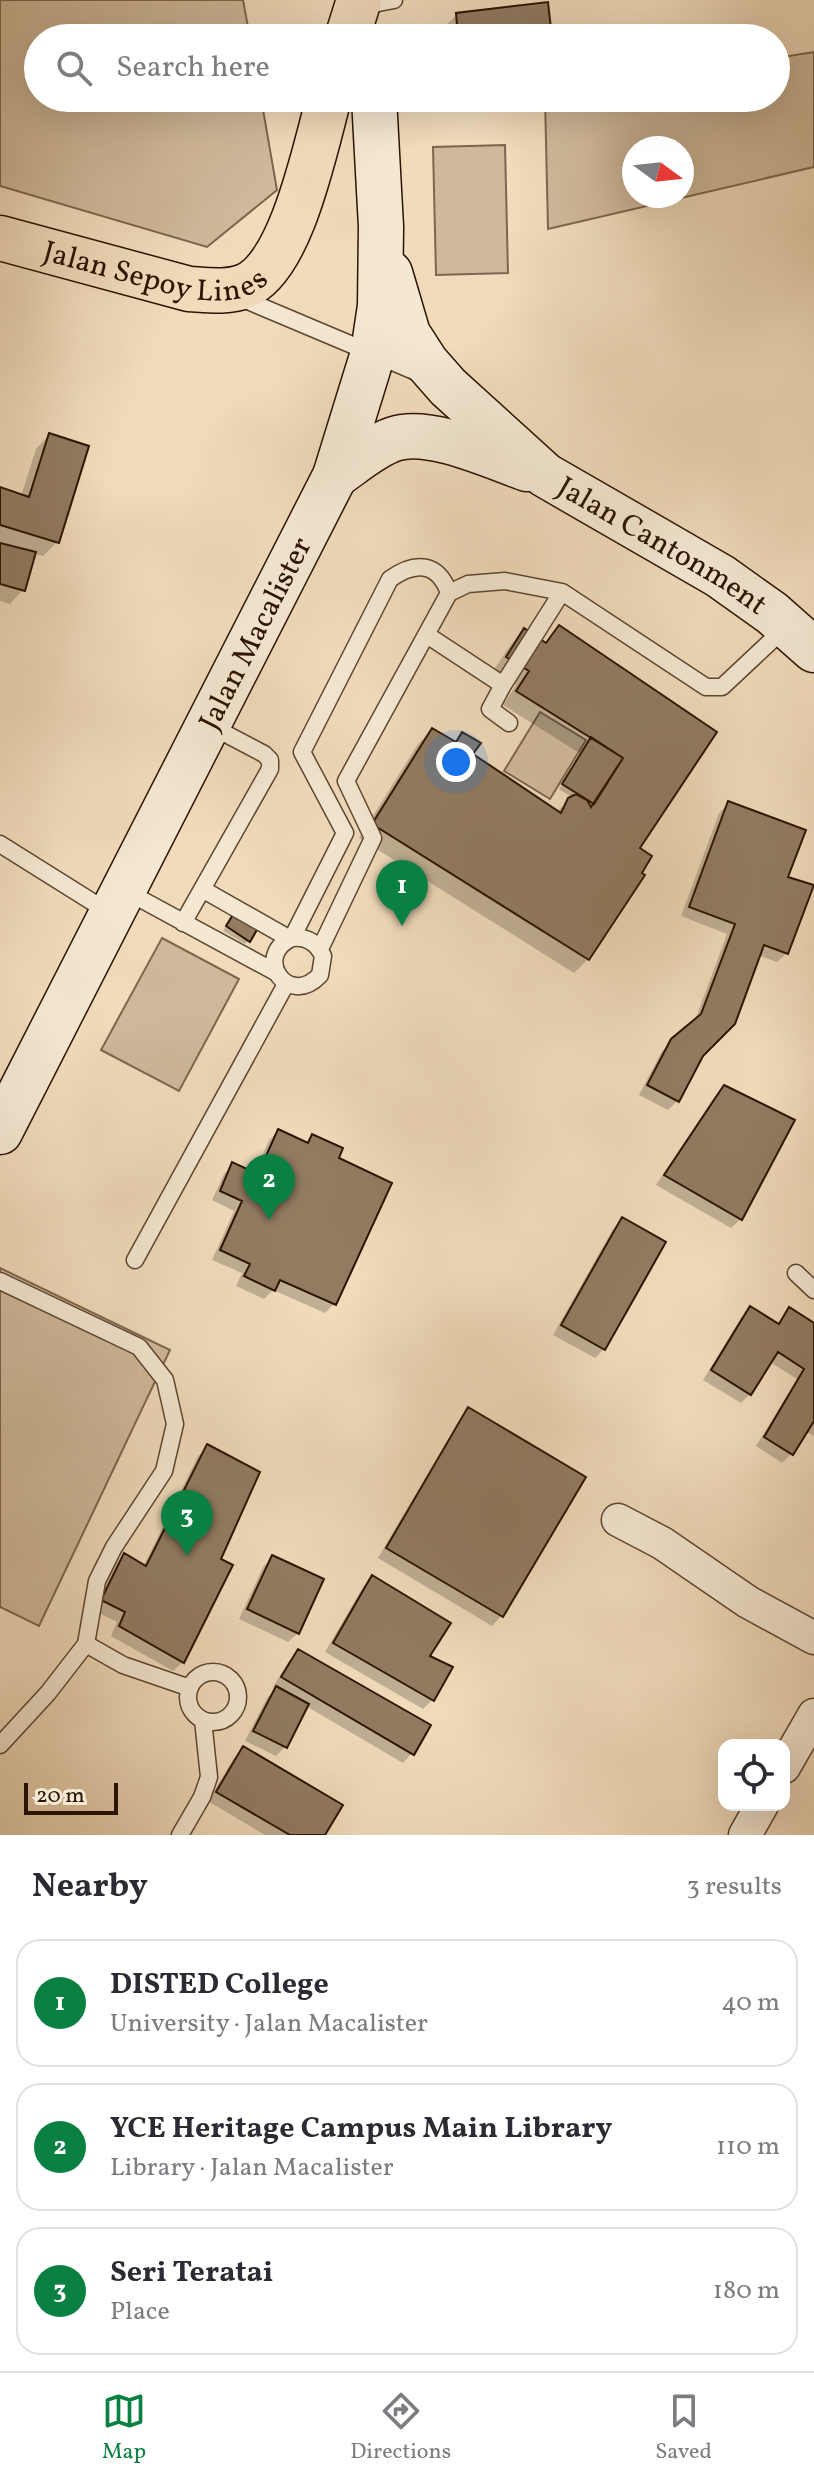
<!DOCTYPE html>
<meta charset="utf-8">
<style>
body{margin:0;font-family:Vollkorn,serif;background:#f7f7f7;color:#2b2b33}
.controls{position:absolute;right:24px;bottom:24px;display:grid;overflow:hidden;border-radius:16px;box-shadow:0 8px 32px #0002}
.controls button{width:72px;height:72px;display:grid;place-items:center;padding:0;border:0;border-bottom:2px solid #e1e1e2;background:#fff;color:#2b2b33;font:40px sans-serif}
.compass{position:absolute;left:622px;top:136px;width:72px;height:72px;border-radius:50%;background:#fff;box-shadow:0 8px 32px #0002;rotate:105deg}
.scale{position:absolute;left:24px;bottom:20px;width:94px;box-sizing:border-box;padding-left:8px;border:4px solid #2b1400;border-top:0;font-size:22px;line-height:28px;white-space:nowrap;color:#2b1400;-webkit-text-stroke:6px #f5e8d3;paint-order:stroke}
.you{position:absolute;left:456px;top:762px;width:28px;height:28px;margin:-20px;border:6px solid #fff;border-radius:50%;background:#1a73e8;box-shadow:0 0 0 12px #1a73e833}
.badge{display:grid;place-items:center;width:52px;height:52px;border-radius:50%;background:#0b8043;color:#fff;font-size:26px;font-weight:700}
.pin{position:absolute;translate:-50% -66px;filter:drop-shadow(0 2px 4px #0008)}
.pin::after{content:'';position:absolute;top:42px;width:28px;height:24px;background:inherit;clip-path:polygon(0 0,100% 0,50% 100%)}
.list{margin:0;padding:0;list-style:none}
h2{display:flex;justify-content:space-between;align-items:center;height:104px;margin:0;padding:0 32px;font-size:34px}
h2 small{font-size:26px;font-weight:400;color:#7c7c81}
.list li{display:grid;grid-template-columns:52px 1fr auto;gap:24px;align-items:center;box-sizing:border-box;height:128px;margin:0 16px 16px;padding:0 16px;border:2px solid #e1e1e2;border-radius:24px}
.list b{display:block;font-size:30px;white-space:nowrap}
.list p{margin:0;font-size:26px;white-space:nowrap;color:#7c7c81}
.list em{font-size:26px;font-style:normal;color:#7c7c81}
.icon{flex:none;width:44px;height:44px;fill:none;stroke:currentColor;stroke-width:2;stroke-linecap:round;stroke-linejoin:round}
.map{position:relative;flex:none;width:814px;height:1835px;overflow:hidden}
.search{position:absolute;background:#fff;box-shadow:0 8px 32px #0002;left:24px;right:24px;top:24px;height:88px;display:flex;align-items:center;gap:20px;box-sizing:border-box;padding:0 28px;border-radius:44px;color:#7c7c81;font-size:30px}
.sheet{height:536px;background:#fff}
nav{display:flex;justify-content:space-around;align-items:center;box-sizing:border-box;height:112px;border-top:2px solid #e1e1e2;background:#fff;font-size:22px;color:#7c7c81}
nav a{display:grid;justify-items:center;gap:4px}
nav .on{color:#0b8043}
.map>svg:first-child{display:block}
.green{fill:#cfb99b;stroke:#7d664e;stroke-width:2;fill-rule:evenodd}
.shadow{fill:#0003}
.building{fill:#917b61;stroke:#2b1400;stroke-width:2}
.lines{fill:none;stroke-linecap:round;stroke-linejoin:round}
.service-casing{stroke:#5c462f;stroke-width:19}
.minor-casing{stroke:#5c462f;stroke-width:35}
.secondary-casing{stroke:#2b1400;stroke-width:47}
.primary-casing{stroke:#2b1400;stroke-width:47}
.service{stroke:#f5e8d3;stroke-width:16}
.minor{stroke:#f5e8d3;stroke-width:32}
.secondary{stroke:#f5e8d3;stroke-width:44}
.primary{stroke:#f0dbbb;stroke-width:44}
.labels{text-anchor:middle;stroke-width:8;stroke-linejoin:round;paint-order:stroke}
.street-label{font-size:30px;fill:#2b1400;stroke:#f5e8d3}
</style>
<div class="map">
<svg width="814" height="1835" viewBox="0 0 814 1835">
<rect width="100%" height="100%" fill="#f0dbbb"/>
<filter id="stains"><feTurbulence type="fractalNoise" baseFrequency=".0025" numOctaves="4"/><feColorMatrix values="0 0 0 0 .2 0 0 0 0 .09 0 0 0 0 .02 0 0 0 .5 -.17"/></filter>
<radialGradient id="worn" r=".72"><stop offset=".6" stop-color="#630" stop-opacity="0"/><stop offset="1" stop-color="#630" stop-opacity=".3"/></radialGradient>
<path class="green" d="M0,0H243L250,38H38V98H261L277,190L207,247L0,186Z
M814,52V167L548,229L545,98H776V58ZM634,148H682V196H634Z
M505,145L508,273L436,275L433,147Z
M540,712L586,740L550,799L504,771Z
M162,938L239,979L179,1091L101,1050Z
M0,1268L170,1350L39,1626L0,1607Z"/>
<path class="shadow" d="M457,15L550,38H444L443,28Z
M49,435L57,542L43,556L33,553L23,590L10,604L0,601V490L21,496L36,449Z
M559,627L637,849L588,959L574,973L359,838L418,744L432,730L453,743L462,734L470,755L556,812L573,798L559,789L581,754L503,705L516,685L493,671L511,644L524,631L544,644Z
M728,804L786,878L787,953L777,962L758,955L677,1101L668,1110L639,1095L662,1051L694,1023L727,934L681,916L719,813Z
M230,920L249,940L245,944L223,931Z
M725,1087L792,1121L741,1219L731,1228L656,1185L715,1096Z
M279,1131L305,1144L312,1136L336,1159L334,1304L325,1313L273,1290L264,1299L236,1286L242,1273L212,1260L234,1211L212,1200L224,1174L233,1165L254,1175L269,1140Z
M623,1220L604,1349L595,1358L553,1335L613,1229Z
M750,1308L776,1325L789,1310L814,1325V1436L805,1431L792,1453L782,1463L756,1446L797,1379L770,1362L750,1394L741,1403L703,1380L741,1318Z
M469,1410L583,1478L501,1616L492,1626L378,1558L460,1419Z
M208,1447L219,1560L183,1662L173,1671L111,1636L117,1622L93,1610L115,1565L124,1555L143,1567L198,1456Z
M272,1557L298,1633L288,1642L239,1619L263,1567Z
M372,1577L428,1657L432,1700L423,1709L325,1652L363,1587Z
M298,1651L412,1753L403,1763L306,1706L285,1747L276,1756L245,1741L267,1698L276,1689L273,1687L289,1661Z
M243,1749L323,1835H265L208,1801L234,1758Z"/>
<path class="building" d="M548,2L552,38H458L456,13Z
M49,433L89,446L59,543L0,525V487L29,497Z
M0,543L36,552L25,591L0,584Z
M559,625L717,732L640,848L652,856L642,873L645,875L589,960L372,824L432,728L456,742L462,732L481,743L473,754L561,813L568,798L576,794L587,800L591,807L623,758L516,691L529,671L506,657L524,628L546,643Z
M591,737L623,758L594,804L562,784Z
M728,801L806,830L788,877L814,885L788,954L764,945L735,1024L703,1056L679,1102L647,1085L671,1039L701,1014L735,924L689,907Z
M234,913L258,928L250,942L226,926Z
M724,1085L795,1120L742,1220L664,1175Z
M278,1129L308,1143L312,1134L343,1148L339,1158L392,1183L336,1305L280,1280L275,1291L244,1276L250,1264L220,1250L242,1201L220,1191L232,1162L258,1174Z
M622,1217L666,1242L605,1350L561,1325Z
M750,1306L779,1324L789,1307L814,1323V1421L793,1455L764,1437L804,1369L778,1352L751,1395L711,1370Z
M468,1407L586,1477L503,1617L386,1548Z
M207,1444L260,1472L221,1559L233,1565L184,1663L119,1626L125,1612L101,1600L124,1553L146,1566Z
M272,1555L324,1579L299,1634L247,1609Z
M372,1575L451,1623L430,1656L453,1667L434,1701L333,1643Z
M298,1649L431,1725L414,1755L281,1677Z
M276,1686L309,1704L287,1748L253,1731Z
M243,1746L343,1805L325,1835H290L216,1792Z"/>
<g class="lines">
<g class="service-casing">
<path id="service" d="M368,5L394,0
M236,296L421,374
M449,593L468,584L505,581L562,592L706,687H722L786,627
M427,635L503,685L490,709L509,723
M503,685L562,592
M0,844L110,913
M202,889L290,939
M124,890L277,973
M183,923L270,769V760L264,754L209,725
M292,938C307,936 317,943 323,956L320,975C288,1009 252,956 292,938L345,833L302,752L390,579C415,561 438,562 449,593L346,781L373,838L320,949
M135,1260L286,984
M796,1273L814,1290
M0,1281L139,1347L165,1380L175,1424L164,1471L114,1547L97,1581L86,1644L48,1693L0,1745
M86,1644L123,1665L190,1688
M188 1697a25 25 0 1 1 50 0a25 25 0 1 1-50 0Z
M180,1835L202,1797L209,1777L203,1720"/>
</g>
<g class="minor-casing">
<path id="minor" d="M618,1520L662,1543L748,1602L814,1638
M784,1767L814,1715
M745,1835L762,1805"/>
</g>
<g class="secondary-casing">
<g id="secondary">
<path id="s1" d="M390,273L408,334L426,362L448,387L545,475L720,576L772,613L814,650"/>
<path d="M335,476C353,464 373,446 394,439C429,427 493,457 527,469"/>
<path id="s2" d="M0,1132L335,476L373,353L380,306L381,227L374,98"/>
</g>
</g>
<g class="primary-casing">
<g id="primary">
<path d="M347,38L359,0"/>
<path id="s3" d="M0,238L189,289C207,290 228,293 245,286C292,268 316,143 329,98"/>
</g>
</g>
<use href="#service" class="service"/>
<use href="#minor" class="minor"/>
<use href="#secondary" class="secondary"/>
<use href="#primary" class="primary"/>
</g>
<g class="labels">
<g class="street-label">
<text dy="10" stroke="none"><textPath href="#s3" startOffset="160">Jalan Sepoy Lines</textPath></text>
<text dy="10" stroke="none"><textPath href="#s1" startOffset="398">Jalan Cantonment</textPath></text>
<text dy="10" stroke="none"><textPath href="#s2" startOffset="560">Jalan Macalister</textPath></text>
</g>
</g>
<rect width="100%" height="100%" filter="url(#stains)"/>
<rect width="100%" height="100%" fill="url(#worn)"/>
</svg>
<div class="controls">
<button><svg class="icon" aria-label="locate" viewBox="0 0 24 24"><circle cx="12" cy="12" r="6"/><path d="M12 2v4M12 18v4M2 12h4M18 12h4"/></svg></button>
</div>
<svg class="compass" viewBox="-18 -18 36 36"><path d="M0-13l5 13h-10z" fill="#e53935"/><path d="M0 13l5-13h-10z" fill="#7c7c81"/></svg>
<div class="scale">20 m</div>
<div class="you"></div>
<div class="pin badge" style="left:402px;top:926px">1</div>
<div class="pin badge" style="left:269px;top:1220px">2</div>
<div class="pin badge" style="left:187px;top:1556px">3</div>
<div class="search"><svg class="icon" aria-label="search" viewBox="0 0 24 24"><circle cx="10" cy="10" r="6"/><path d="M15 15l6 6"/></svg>Search here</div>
</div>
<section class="sheet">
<h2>Nearby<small>3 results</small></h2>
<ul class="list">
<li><span class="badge">1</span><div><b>DISTED College</b><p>University · Jalan Macalister</p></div><em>40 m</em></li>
<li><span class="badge">2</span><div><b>YCE Heritage Campus Main Library</b><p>Library · Jalan Macalister</p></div><em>110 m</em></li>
<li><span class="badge">3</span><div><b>Seri Teratai</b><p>Place</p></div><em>180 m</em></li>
</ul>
</section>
<nav>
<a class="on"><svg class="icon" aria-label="map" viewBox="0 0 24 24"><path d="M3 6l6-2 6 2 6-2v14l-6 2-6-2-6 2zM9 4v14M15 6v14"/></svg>Map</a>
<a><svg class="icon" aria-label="directions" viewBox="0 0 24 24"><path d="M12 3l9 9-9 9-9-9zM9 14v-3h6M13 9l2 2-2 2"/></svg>Directions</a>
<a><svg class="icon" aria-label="saved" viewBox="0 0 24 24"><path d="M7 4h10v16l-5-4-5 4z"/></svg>Saved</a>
</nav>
